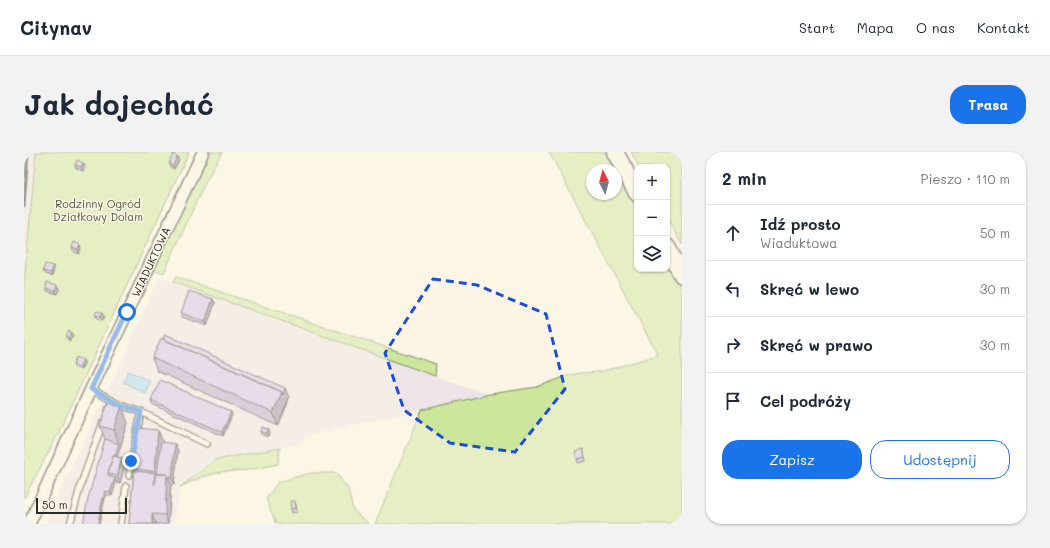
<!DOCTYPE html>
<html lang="pl">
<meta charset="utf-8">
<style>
body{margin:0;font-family:Mali,sans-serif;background:#f2f2f3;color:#1f2937}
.controls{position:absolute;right:12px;top:12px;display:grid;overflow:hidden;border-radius:8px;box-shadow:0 1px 3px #0004}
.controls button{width:36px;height:36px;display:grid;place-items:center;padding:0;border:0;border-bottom:1px solid #e0e1e3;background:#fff;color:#1f2937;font:20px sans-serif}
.compass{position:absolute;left:562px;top:12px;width:36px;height:36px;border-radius:50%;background:#fff;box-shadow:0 1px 3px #0004;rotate:354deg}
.scale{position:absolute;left:12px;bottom:10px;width:91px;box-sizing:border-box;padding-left:4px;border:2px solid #2b2b2b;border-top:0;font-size:11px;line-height:14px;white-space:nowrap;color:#2b2b2b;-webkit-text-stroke:3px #fcf5e5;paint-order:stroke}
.stop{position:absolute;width:12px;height:12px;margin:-9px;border:3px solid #1a73e8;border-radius:50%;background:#fff}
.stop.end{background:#1a73e8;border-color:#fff;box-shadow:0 1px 4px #0008}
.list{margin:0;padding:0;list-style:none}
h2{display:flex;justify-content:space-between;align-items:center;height:52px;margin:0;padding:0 16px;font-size:17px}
h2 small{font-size:13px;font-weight:400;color:#747a83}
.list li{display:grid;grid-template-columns:26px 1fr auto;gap:12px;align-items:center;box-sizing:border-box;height:56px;padding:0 16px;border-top:1px solid #e0e1e3}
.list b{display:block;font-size:15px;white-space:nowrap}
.list p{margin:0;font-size:13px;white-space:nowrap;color:#747a83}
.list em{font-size:13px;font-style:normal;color:#747a83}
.actions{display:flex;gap:8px;padding:12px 16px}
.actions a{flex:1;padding:9px 0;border:1px solid #1a73e8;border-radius:16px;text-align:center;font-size:14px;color:#1a73e8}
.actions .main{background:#1a73e8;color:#fff}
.icon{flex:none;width:22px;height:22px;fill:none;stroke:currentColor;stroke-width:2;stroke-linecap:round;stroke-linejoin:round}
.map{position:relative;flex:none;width:658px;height:372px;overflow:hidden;border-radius:16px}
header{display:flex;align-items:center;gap:24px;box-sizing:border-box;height:56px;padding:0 20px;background:#fff;border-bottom:1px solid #e0e1e3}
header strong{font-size:19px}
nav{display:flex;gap:22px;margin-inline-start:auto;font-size:14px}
.intro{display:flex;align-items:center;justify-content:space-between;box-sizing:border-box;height:96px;padding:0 24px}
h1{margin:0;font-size:28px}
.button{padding:10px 18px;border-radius:16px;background:#1a73e8;color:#fff;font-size:14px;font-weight:700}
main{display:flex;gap:24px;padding:0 24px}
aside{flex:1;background:#fff;border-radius:16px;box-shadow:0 1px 3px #0004}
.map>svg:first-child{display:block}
.built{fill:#eee4e8}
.green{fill:#cce69c;stroke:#7c8864}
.water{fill:#9ad8fb;stroke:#6e93a8}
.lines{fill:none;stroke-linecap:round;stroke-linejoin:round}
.lane-casing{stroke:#2b2b2b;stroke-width:8}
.street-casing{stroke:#2b2b2b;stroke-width:14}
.secondary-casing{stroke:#2b2b2b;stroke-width:19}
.lane{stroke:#fcf5e5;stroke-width:5.5}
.street{stroke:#fcf5e5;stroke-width:11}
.secondary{stroke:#fcf5e5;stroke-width:16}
.rail{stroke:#2b2b2b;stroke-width:3}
.wall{fill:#b1a3ce;stroke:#2b2b2b}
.shaded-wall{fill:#9085a7;stroke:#2b2b2b}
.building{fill:#cebeef;stroke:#2b2b2b}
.route{stroke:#1a73e8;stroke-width:5}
.marked{fill:none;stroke:#1d4ed8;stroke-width:3;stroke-dasharray:8 5;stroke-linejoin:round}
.labels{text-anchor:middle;stroke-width:3;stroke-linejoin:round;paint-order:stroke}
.park-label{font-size:11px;fill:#535a47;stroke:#fcf5e5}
.street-label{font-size:11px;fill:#2b2b2b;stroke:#fcf5e5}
</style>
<header>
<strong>Citynav</strong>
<nav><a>Start</a><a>Mapa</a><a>O nas</a><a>Kontakt</a></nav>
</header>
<div class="intro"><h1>Jak dojechać</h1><a class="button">Trasa</a></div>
<main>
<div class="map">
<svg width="658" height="372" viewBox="0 0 658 372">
<rect width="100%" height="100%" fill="#fcf5e5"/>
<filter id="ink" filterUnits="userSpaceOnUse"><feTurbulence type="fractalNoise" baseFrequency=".025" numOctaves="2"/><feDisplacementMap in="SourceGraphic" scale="8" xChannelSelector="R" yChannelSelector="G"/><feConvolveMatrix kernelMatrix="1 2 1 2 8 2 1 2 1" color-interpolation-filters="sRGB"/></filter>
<g filter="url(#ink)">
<path class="built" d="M0,0H12L0,132Z
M135,125L411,224L466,242L282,284L278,291L191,308L156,335L150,372H23L34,343L98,209Z"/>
<path class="green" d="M12,0H165L33,284L0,346V132Z
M181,0H198L180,33L140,121L131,118L119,145L115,143Z
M525,0H581L591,18H568V42H592V20L613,58V117H643V111L658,138V372H351L398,258L466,242L513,235L543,224L557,221L576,220L634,203Z
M607,0H650L658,14V93L643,66V15H615Z
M152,125L412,212L411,224L149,130Z
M256,296L254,312L224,318L196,320L175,326L156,335L191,308Z
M286,321H312L324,337L329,358L345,372H252L242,347L254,330Z"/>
<path class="water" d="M104,219L126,229L121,241L99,230Z"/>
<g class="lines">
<g class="lane-casing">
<path id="lane" d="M67,237L96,253L117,260L183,292
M84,258L88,248
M105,323L117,260
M46,372L57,332L79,270
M97,372L102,334"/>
</g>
<g class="street-casing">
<path id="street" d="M5,372L67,237L179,0"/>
</g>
<g class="secondary-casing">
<path id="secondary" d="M591,0L613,41
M643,95L658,123"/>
</g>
<use href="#lane" class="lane"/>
<use href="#street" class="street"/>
<use href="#secondary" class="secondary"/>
<path class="rail" d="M657,0L658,1
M0,54L4,0"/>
</g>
<path class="wall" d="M153,4L155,8L150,17L146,15L145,12Z
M59,11L61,14L59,19L52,16L51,13Z
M48,96H57L55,102L49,99Z
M30,117L28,124L21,122L19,119Z
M33,133L35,137L33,142L23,139L22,136Z
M189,147L191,151L183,174L158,165L157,161Z
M71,163L80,165L78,169L73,167Z
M49,183L46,189L44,188L42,185Z
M128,206L265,246L263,253L254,274L133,219Z
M59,208L60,211L57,218L50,215L49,212Z
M127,248L208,263L199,284L128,252Z
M104,271L93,305L98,306L101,313L96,331L92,330L88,344L82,343L78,358L75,372H59L81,287L76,274Z
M134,278L139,291L151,292L154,299L150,333H147L144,372H105L110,319L109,317Z
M237,279L246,281L244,285L238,283Z
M559,297L562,309L554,311L553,307Z
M272,352L273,360L268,361L267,357Z"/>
<path class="shaded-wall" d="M153,4L155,8L150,17L149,14Z
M59,11L61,14L59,19L57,15Z
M56,93L57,96L55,102L54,98Z
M29,114L30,117L28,124L27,121Z
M33,133L35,137L33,142L31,139Z
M189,147L191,151L183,174L181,170Z
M78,161L80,165L78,169L76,165Z
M47,180L49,183L46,189L45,186Z
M59,208L60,211L57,218L56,214Z
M261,236L265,246L254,274L249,261L258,240Z
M98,254L104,271L88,322H86L95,292L90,278Z
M207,260L208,263L199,284L198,280Z
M244,277L246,281L244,285L242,282Z
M134,278L139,291L133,324L131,319Z
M151,292L154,299L150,333L148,326Z
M98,306L101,313L96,331L93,324Z
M143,322L147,332L144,372L141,363Z
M91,326L92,330L88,344L86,341Z
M81,339L82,343L78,358L75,372H74L77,354Z
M128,362L132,372H128Z"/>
<path class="building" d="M149,2L153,4L149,14L145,12Z
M53,8L59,11L57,15L51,13Z
M50,90L56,93L54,98L48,96Z
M21,112L29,114L27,121L19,119Z
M23,130L33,133L31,139L22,136Z
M165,139L189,147L181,170L157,161Z
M73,159L78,161L76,165L71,163Z
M45,179L47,180L45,186L42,185Z
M141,182L261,236L259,243L258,240L139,187Z
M137,186L258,240L249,261L128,206Z
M52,205L59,208L56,214L49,212Z
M136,228L207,260L198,280L127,248Z
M84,250L98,254L90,278L76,274Z
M239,275L244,277L242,282L237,279Z
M112,276L134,278L131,319L109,317Z
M81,287L95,292L91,304H89L84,321L85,324L91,326L86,341L81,339L77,354L74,372H59L64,346Z
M137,290L151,292L148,326H145L143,322H133Z
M559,297L561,305L553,307L551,300Z
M89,304L98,306L93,324L84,321Z
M110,319L131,321L130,332H131L132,322H143L141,363L128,362V372H105Z
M266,349H271L272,356L267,357Z"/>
</g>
<g class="lines" filter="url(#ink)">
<path class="route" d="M103,160L67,237L96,253L117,260L107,309"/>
</g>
<path d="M0 0H658V372H0ZM409,127L453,133L522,162L541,237L491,300L426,291L380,258L361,201Z" fill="#fcf5e5" fill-opacity=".55" fill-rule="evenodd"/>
<path class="marked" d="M409,127L453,133L522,162L541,237L491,300L426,291L380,258L361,201Z"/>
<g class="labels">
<g class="park-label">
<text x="74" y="56">Rodzinny Ogród<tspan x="74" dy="13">Działkowy Dolam</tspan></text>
</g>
<g class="street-label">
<text transform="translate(127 110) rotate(-65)" y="4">WIADUKTOWA</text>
</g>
</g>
</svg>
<div class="controls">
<button>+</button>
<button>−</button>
<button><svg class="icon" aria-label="layers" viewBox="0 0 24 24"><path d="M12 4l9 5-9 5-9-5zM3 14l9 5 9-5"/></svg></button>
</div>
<svg class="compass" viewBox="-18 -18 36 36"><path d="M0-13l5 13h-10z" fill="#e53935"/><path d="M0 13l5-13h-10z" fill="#747a83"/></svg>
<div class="scale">50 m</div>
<div class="stop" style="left:103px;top:160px"></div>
<div class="stop end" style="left:107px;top:309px"></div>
</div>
<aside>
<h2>2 min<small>Pieszo · 110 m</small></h2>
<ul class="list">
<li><svg class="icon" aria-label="ahead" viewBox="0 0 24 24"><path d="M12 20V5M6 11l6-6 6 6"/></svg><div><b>Idź prosto</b><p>Wiaduktowa</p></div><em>50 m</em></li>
<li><svg class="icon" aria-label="left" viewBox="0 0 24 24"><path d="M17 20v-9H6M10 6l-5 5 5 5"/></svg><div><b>Skręć w lewo</b></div><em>30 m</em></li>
<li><svg class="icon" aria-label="right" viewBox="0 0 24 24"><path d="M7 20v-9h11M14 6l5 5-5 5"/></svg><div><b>Skręć w prawo</b></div><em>30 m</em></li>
<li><svg class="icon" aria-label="arrive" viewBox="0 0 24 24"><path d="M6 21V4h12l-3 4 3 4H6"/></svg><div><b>Cel podróży</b></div></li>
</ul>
<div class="actions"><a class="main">Zapisz</a><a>Udostępnij</a></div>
</aside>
</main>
